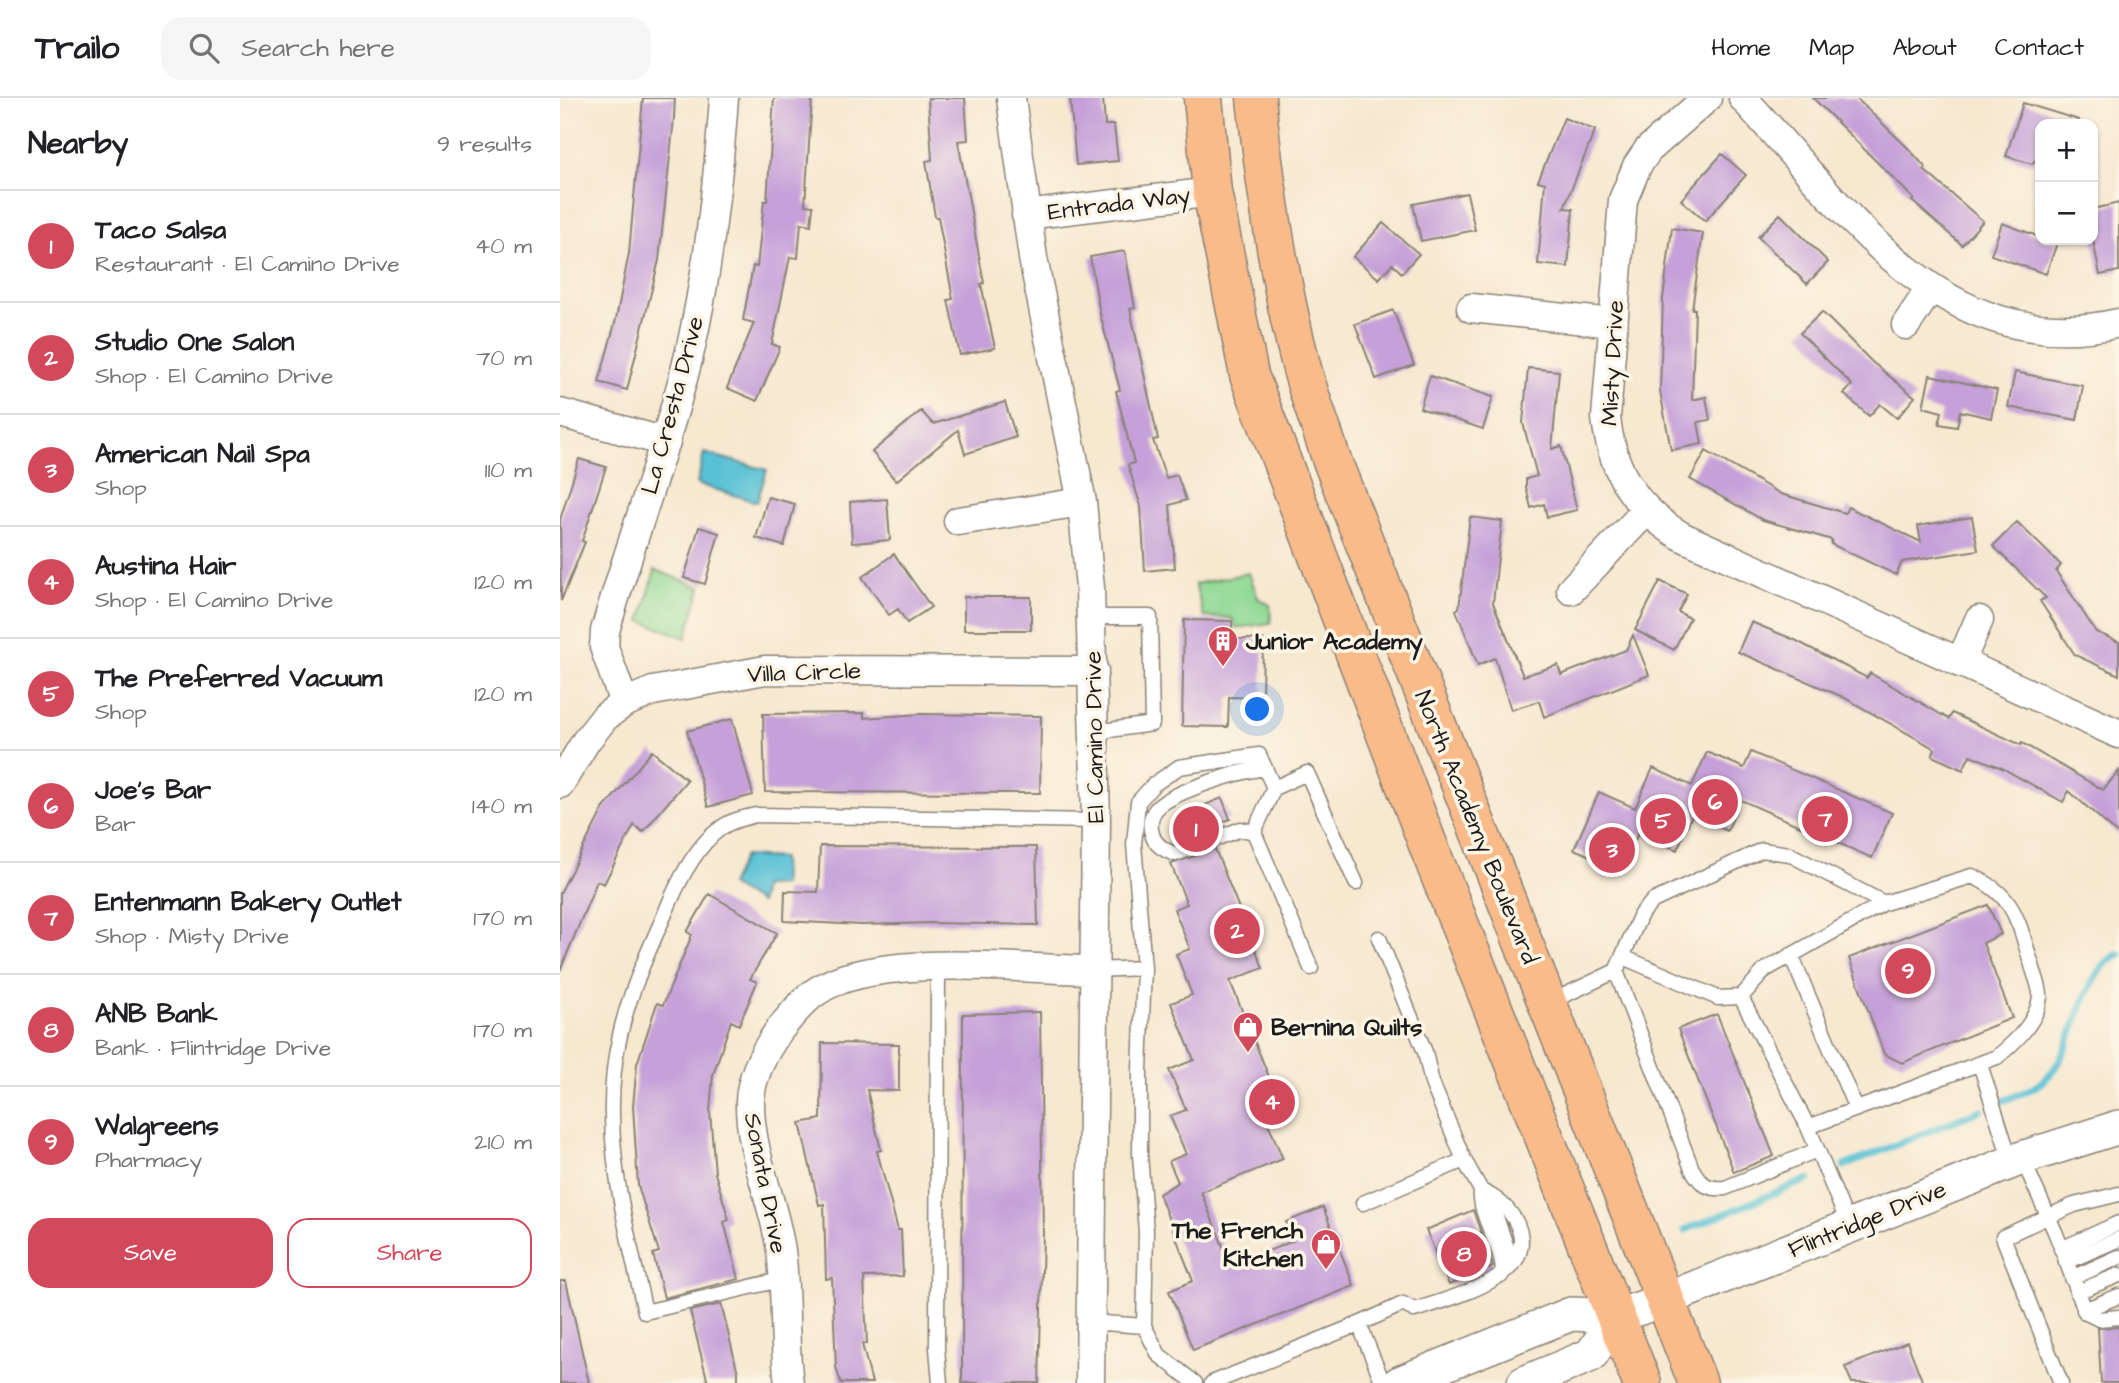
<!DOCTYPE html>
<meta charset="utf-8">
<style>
body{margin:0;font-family:"Architects Daughter",sans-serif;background:#f6f6f6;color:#202124}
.controls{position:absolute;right:21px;top:21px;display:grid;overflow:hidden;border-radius:14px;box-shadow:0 2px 5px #0004}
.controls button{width:63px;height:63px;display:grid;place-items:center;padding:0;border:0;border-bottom:2px solid #e0e0e0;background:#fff;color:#202124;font:35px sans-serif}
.you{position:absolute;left:698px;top:612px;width:24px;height:24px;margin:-18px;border:5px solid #fff;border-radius:50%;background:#1a73e8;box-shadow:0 0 0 10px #1a73e833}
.badge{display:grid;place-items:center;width:46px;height:46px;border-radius:50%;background:#d1495b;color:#fff;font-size:23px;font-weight:700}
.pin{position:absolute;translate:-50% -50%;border:4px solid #fff;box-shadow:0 2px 7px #0006}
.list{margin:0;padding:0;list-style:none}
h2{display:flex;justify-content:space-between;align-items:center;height:91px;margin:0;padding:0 28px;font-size:30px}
h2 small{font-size:23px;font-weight:400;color:#757577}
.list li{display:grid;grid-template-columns:46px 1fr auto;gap:21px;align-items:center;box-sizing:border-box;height:112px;padding:0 28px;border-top:2px solid #e0e0e0}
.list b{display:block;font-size:26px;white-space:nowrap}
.list p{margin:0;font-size:23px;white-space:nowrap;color:#757577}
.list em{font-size:23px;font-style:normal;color:#757577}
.actions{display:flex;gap:14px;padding:21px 28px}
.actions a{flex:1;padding:16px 0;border:2px solid #d1495b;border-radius:21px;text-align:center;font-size:24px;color:#d1495b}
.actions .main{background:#d1495b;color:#fff}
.icon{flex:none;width:38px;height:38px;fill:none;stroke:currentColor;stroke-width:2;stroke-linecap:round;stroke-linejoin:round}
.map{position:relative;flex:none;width:1559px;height:1285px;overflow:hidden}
header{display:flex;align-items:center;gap:42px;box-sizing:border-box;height:98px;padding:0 35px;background:#fff;border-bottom:2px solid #e0e0e0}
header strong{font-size:33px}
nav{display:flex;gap:38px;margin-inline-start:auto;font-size:24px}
.search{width:490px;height:63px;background:#f6f6f6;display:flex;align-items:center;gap:18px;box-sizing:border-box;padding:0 24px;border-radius:21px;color:#757577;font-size:26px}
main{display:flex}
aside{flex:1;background:#fff}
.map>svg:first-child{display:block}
.green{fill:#8fd995;stroke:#567a58;stroke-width:2}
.water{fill:#59c1d6;stroke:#3a6e79;stroke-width:2}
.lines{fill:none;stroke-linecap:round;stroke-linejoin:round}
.stream{stroke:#59c1d6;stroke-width:7}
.building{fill:#c5a0d9}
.service-casing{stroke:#8a8276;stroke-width:17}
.minor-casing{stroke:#8a8276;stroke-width:31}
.tertiary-casing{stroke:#8a8276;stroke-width:36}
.trunk-casing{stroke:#8a8276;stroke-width:41}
.service{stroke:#fff;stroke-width:14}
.minor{stroke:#fff;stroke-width:28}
.tertiary{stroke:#fff;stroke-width:33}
.trunk{stroke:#fabb8b;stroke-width:38}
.labels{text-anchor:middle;stroke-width:7;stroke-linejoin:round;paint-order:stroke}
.street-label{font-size:24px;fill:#1c1c1c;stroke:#fcf5e5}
.poi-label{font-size:24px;font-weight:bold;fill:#1c1c1c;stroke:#fcf5e5;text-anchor:start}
</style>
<header>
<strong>Trailo</strong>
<div class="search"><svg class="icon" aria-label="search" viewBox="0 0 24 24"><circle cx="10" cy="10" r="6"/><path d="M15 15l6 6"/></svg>Search here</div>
<nav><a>Home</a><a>Map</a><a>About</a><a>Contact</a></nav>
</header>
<main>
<aside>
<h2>Nearby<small>9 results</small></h2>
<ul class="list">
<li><span class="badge">1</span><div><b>Taco Salsa</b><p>Restaurant · El Camino Drive</p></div><em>40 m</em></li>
<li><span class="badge">2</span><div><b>Studio One Salon</b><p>Shop · El Camino Drive</p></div><em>70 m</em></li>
<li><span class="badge">3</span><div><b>American Nail Spa</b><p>Shop</p></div><em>110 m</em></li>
<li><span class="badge">4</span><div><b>Austina Hair</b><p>Shop · El Camino Drive</p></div><em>120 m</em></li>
<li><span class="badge">5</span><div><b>The Preferred Vacuum</b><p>Shop</p></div><em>120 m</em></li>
<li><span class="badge">6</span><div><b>Joe's Bar</b><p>Bar</p></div><em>140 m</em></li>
<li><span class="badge">7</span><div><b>Entenmann Bakery Outlet</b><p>Shop · Misty Drive</p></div><em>170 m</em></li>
<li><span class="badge">8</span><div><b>ANB Bank</b><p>Bank · Flintridge Drive</p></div><em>170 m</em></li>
<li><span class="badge">9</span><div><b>Walgreens</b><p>Pharmacy</p></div><em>210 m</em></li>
</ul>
<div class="actions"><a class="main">Save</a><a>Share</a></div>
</aside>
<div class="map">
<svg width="1559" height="1285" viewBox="0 0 1559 1285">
<rect width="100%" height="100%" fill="#fcf5e5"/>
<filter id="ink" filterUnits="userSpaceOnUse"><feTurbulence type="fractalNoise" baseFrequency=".0143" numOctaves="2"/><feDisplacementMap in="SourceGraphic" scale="14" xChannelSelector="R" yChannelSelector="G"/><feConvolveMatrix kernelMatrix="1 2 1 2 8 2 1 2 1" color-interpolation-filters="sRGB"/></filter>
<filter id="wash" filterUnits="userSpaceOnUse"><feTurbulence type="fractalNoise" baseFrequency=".00686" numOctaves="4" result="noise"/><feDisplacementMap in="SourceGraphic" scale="28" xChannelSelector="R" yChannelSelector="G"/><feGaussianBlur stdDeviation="1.57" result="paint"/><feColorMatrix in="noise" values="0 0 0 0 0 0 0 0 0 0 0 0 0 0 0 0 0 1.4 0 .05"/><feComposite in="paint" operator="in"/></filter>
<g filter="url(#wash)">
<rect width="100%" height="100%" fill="#f7e8d0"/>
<path class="green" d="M95,472L141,489L126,540L81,523Z
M689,475L698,500L710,507L711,525L676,530L672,520L644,519L635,486Z"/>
<path class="water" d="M144,355L207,372L197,404L137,386Z
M184,758L222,760L223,787L203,788L200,805L170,787Z"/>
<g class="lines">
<path class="stream" d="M1440,1004C1460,996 1481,990 1494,971C1516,942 1524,870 1559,856
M1284,1068L1421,1012
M1125,1132L1249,1081"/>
</g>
<g id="blocks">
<path class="building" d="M83,0H115L114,20L99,162L67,292L39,284L56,221L69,155Z
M214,0H252L245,107L253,108L251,127L241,125L238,160L230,159L212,246L220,249L197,303L167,290L194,225L183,222L193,168L197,169L204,103H207Z
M368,0H405L408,42L398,43L424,185L421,186L435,250L400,257L388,202L393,201L378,119H375L366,63L372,62Z
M510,0H543L545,27H554L558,63L516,67Z
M1253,0H1296L1348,50L1366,70L1364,72L1423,123L1402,147L1352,103L1354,101Z
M1463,5L1519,22L1518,26H1480V57L1472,66L1446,58Z
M1004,20L1035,32L1004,110L1013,111L1008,169L978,166L985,85L978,83Z
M1162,56L1186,77L1145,123L1121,102Z
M907,95L915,132L861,143L853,106Z
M1559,105V173L1540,177L1533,142V111Z
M1220,116L1268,164L1247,186L1198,139Z
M823,125L859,156L842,175L832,166L819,181L793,159Z
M1442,125L1480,139V142L1497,145L1486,176L1431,157Z
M1112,130L1143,135L1132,211H1135L1132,302L1146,299L1150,322L1138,324L1142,346L1111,352L1100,293L1103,201Z
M565,153L575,210L570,211L598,341L593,342L606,380L617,377L626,402L610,407L615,470L585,473L581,409L568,367L574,365L556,293L560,292L540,216L530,159Z
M833,212L854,267L816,281L795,226Z
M1262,214L1312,264L1355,299L1337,320L1320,306L1309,318L1284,296L1292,287L1240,235Z
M968,270L999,273L992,351L1001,348L1017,412L987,419L984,406L971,410L966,389V381L977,378L963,325Z
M1455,274L1523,288L1517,322L1448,309Z
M1370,277L1437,292L1431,320L1400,313L1397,329L1379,326L1382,314L1363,309Z
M870,278L933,299L923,331L860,310Z
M445,304L456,339L405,356L398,332L336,383L312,354L361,313L373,326Z
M1146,353L1221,396L1285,415L1288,409L1361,444L1358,428L1412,419L1418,452L1342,464L1336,477L1271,446L1272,442L1203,422L1130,381Z
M19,361L46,369L22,443L25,444L1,503L0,422Z
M208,399L235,406L224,448L196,440Z
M327,401L330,442L292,445L290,404Z
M910,419L942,423L933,505L963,578L998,567L1001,577L1066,552L1073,537L1089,577L984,619L979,603L951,612L935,560L918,567L896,512L899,510Z
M1457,424L1501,467L1496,473L1536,534L1559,544V577L1515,557L1480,503L1486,500L1433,448Z
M139,429L159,435L145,486L124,480Z
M334,456L371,509L347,525L338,511L329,517L302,479Z
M1100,483L1127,496L1118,514L1130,520L1114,552L1075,532Z
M404,499H471V532H404Z
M624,522L672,523V541H703L702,600L669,599L668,629L622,628Z
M1191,524L1235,542L1307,580L1310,575L1389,621L1392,615L1461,647L1462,645L1543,692L1559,673V737L1509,693L1503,704L1442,670L1410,657L1403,672L1372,658L1375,651L1283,599L1178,554Z
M304,615V620L361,616L481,618L480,695L205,694L203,616Z
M172,621L193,697L148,709L127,633Z
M92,653L127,682L83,734L74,727L44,786L37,783L0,873V795L43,711Z
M1147,654L1184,670L1191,654L1332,715L1312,760L1181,702L1167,733L1132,717L1117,752L1078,735L1062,772L1014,751L1039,694L1075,710L1093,670L1132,688Z
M662,700L670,721L622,743L613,720Z
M260,748L476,749L478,827L372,825L302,827L224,823L225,793L258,794Z
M655,751L703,870L670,883L724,1016L707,1023L723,1061L641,1094L671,1168L733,1143L726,1124L763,1109L794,1188L633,1252L609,1193L633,1183L599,1096L618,1084L609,1063L626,1056L610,1018L626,1012L609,972L634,962L611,905L632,897L616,856L630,851L614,811L627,806L611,766Z
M149,796L217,835L190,881L197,884L179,927L171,923L153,977L150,1013L155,1075L169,1122L164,1124L179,1181L104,1200L93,1156L99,1154L78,1088L73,1008L77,966L97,905L103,907L132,837L127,834Z
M1428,807L1441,836L1423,845L1452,920L1342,965L1324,956L1289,860Z
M480,914L483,1136L479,1285H402L403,916Z
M1157,916L1214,1058L1174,1074L1118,931Z
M262,945L339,946V993L307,992L321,1052L317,1053L338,1132H341L343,1178L304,1179L307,1246H302L312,1285H281L276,1269L272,1180L266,1181L264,1106L259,1107L240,1025L261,1021Z
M913,1112L933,1169L889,1187L866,1132Z
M0,1183H6L29,1285H0Z
M161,1206L178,1275V1285H148L130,1213Z
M1559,1229V1285H1541L1538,1230Z
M1347,1244L1363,1285H1292L1285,1269Z"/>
</g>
</g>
<g filter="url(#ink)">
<use href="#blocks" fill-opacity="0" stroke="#8a8276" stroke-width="2"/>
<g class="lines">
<g class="service-casing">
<path id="service" d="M531,519H590L592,626L535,634
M714,690L694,734L751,870
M694,734L681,731L616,756C605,753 595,747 592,736C590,729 590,721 594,714C606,694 682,673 705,670
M1231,857L1296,1011
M1063,859L1158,900L1181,899L1248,1029
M378,869L377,1250L380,1285
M584,870L574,746L578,704L593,687L619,669L699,657L714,690L747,675L796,785
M533,872L584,870L580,973V1056L586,1134L584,1228
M1056,873L1132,1071C1140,1085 1147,1092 1165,1090L1257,1052
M1181,899L1205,872L1324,805
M988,905L1056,873L1081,816L1093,803L1202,752L1229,756L1324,805L1412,778C1456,797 1458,825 1472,867C1474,876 1481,890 1480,899C1477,924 1455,944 1437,959L1248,1029L1289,1128
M1420,966L1451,1064
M1462,1060L1496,1136L1526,1215L1539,1221L1559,1219
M803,1105L904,1062L872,985L865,954L819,840
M1501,1151L1559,1125
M1506,1164L1559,1141
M941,1178C950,1160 918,1120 921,1093C951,1105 976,1141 950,1170
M1512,1180L1559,1159
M224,1181L85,1214C65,1123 38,1031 60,937C69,896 87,856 104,818C116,788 134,749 161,730C171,722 184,720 196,717L536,723
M1517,1194L1559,1177
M1524,1212L1559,1198
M530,1224L584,1228L599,1257L635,1285
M652,1285L799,1226
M823,1285L799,1226L843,1206L854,1212C878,1205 942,1186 952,1164L936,1119L904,1062
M1501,1285L1443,1139L1514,1107L1559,1096"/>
</g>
<g class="minor-casing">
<path id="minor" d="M451,0L473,160L522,404L530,490L536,723L530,1285
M1147,0L1088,52L1077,68L1063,102L1046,320C1052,374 1076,412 1123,439L1559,636
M1183,0C1286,112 1383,264 1559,225
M466,117L652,94
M911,210L1053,225
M1346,227L1370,191
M0,315L106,344
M398,423L522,404
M1011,492L1086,413
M1400,565L1419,522
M64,605L44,549L45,533C72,439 107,348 130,253C149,170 158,84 164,0
M0,686L26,643L45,619L64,605L93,593L205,572L534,573
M229,1285C223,1241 227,1197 221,1153C214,1103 189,1054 190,1003C191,977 205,952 220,931C231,918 242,903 257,893C313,854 463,871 533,872"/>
</g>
<g class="tertiary-casing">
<path id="tertiary" d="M839,1285L1011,1216L1057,1218L1104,1202L1462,1060L1559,1029
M964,1285L1031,1257L1057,1218"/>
</g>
<g class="trunk-casing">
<path id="trunk" d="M643,0L652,94L689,277L870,752L1082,1285
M696,0C705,89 718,177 740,263C748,296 761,328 771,360L1138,1285"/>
</g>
<use href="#service" class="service"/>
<use href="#minor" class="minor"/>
<use href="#tertiary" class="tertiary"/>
<use href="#trunk" class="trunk"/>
</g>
</g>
<defs>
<g id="building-pin" transform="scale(1.575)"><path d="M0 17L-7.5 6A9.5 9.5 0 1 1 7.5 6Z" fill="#d1495b" stroke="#fcf5e5"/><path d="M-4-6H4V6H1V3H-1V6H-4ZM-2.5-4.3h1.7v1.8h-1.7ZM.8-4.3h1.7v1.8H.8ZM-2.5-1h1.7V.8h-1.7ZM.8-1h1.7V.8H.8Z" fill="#fff"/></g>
<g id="shop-pin" transform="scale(1.575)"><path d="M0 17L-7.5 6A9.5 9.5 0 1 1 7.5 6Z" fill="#d1495b" stroke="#fcf5e5"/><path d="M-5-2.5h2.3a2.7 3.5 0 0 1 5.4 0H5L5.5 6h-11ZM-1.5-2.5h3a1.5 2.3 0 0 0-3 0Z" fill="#fff"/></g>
</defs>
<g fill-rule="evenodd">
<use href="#building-pin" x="663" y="543"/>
<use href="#shop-pin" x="688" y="929"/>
<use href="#shop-pin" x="766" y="1146"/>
</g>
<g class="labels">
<g class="street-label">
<text transform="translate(559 105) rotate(-7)" y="8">Entrada Way</text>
<text transform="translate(1052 265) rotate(-87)" y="8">Misty Drive</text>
<text transform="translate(112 307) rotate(-75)" y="8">La Cresta Drive</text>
<text transform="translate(244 574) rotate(-2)" y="8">Villa Circle</text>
<text transform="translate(534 639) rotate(-91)" y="8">El Camino Drive</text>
<text transform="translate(917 729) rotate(68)" y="8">North Academy Boulevard</text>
<text transform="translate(206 1085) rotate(79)" y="8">Sonata Drive</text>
<text transform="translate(1307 1121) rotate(-22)" y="8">Flintridge Drive</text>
</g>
<g class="poi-label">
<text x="686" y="551">Junior Academy</text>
<text x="711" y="937">Bernina Quilts</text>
<text x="743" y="1140" text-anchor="end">The French<tspan x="743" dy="28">Kitchen</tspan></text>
</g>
</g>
</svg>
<div class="controls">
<button>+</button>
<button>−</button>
</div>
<div class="you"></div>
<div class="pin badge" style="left:636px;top:731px">1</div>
<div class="pin badge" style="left:677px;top:833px">2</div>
<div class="pin badge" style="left:1052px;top:752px">3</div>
<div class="pin badge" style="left:712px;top:1004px">4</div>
<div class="pin badge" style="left:1103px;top:723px">5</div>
<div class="pin badge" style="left:1155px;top:704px">6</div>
<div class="pin badge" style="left:1265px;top:721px">7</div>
<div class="pin badge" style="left:904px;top:1156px">8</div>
<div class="pin badge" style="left:1348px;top:873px">9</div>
</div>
</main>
